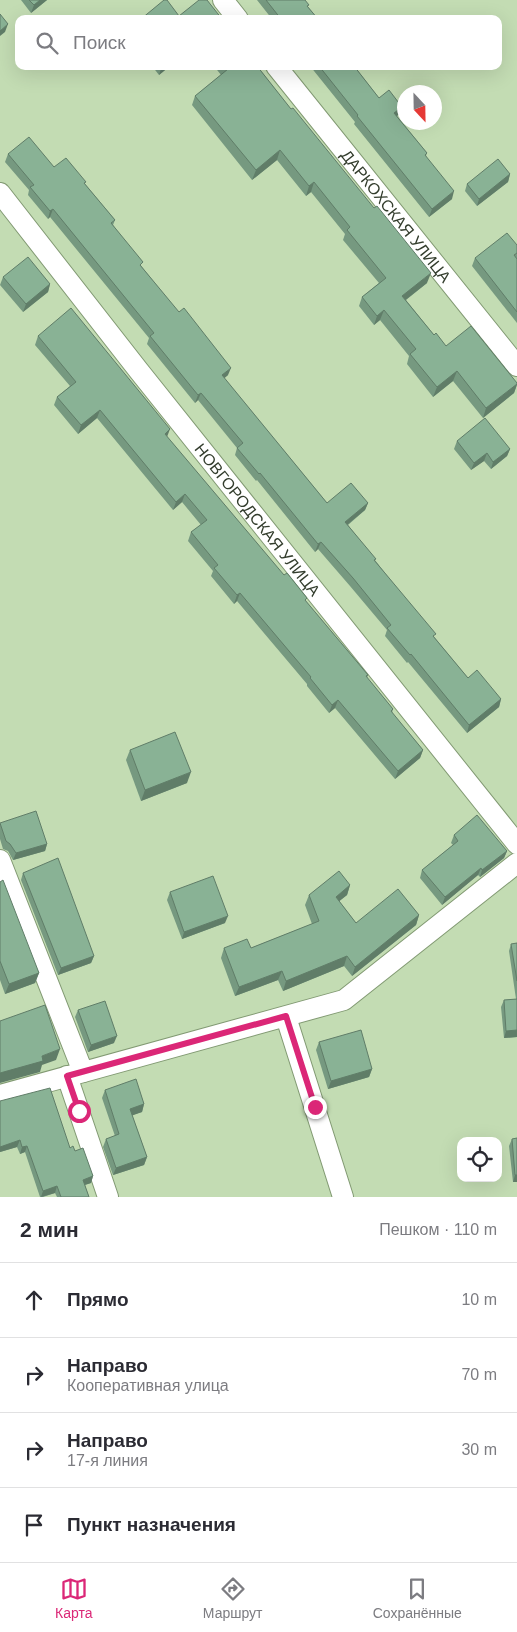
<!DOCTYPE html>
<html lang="ru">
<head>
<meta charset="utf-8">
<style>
	body { margin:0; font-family:Helvetica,sans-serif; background:#f2f2f3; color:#2b2b33 }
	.controls { position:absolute; right:15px; bottom:15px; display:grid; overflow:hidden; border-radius:10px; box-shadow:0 5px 20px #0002 }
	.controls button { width:45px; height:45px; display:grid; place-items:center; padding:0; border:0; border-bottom:1px solid #e1e1e2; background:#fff; color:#2b2b33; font:25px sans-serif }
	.compass { position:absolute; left:397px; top:85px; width:45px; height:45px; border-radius:50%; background:#fff; box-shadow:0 5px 20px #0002; rotate:158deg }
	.stop { position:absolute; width:15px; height:15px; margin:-11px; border:4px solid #db2777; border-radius:50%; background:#fff }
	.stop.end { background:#db2777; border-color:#fff; box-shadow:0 1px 5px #0008 }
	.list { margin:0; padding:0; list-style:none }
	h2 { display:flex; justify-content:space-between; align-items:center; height:65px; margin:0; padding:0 20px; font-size:21px }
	h2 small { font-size:16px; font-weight:400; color:#7c7c81 }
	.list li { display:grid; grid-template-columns:32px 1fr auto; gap:15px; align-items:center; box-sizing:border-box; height:75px; padding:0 20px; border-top:1px solid #e1e1e2 }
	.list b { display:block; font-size:19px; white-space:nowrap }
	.list p { margin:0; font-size:16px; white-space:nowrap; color:#7c7c81 }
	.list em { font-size:16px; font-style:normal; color:#7c7c81 }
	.icon { flex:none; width:28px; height:28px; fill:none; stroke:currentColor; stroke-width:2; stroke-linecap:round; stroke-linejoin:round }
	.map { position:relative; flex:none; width:517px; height:1197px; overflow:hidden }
	.search { position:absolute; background:#fff; box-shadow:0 5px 20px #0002; left:15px; right:15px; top:15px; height:55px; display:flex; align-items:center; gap:12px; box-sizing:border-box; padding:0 18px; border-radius:10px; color:#7c7c81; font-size:19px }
	.sheet { height:365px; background:#fff }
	nav { display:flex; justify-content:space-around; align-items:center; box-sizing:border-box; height:70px; border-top:1px solid #e1e1e2; background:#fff; font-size:14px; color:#7c7c81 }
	nav a { display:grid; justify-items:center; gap:2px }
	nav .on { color:#db2777 }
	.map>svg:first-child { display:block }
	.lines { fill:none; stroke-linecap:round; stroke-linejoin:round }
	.street-casing { stroke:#829a73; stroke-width:22 }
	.street { stroke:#fff; stroke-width:20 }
	.wall { fill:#769980 }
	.shaded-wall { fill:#607d68 }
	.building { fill:#89b295; stroke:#607d68 }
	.route { stroke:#db2777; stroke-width:6 }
	.labels { text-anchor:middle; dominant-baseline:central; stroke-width:4; stroke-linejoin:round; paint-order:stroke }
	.street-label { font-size:16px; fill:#333d2d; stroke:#c3dcb3 }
</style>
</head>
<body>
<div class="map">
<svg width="517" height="1197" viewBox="0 0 517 1197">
	<rect width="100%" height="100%" fill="#c3dcb3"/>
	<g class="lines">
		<g class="street-casing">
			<g id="street">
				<polyline points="223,0 238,19"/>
				<path id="s1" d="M 276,66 L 517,366"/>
				<path id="s2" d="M 0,193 L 139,371 L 517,844"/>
				<polyline points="0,860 83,1072"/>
				<polyline points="286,1017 343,1197"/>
				<polyline points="67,1076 108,1197"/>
				<polyline points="0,1095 344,1000 517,863"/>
			</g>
		</g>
		<use href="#street" class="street"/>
	</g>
	<g class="wall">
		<polygon points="21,0 47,0 31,13"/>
		<polygon points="257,0 305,0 308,7 318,19 272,19"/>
		<polygon points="152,66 170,66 159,75"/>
		<polygon points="214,66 257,66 427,283 406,300 434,335 446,346 517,383 517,385 514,393 483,418 453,381 433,397 407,364 409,356 380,320 374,325 359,306 362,297 379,283 343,240 345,234 311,192 306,196 277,160 252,180 192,105 195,96 221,75"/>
		<polygon points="310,66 354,66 379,98 402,107 399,114 397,116 427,153 426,156 452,199 429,217 354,124 355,122"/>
		<polygon points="8,154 54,167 85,184 115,220 113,225 142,267 228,375 224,378 327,503 368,503 365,510 348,525 435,638 468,678 501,699 499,707 467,733 408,662 407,663 385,636 387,630 350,586 318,549 315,552 257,480 256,481 235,455 237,448 198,400 195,403 147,344 149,338 50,217 48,219 28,195 29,190 5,162"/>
		<polygon points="510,174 508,182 477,206 465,191 467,184"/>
		<polygon points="517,245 517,323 472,266 475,258"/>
		<polygon points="3,277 50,284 48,292 23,312 0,285"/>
		<polygon points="38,336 167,437 368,675 367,678 393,709 392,713 423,750 420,758 395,779 335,708 329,713 307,686 307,684 237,601 234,604 211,576 213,571 188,541 191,532 201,525 182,502 173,510 97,418 78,434 54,405 57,397 70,386 35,345"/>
		<polygon points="457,441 510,449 507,456 491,469 484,461 471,470 454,449"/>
		<polygon points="130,750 187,783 141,801 126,760"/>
		<polygon points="0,823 47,844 45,851 13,860 8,851 3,849 0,839"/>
		<polygon points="454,835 507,851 504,858 480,877 478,875 442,905 420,878 422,870 453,845 451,843"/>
		<polygon points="23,873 94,956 91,963 58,975 21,880"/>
		<polygon points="0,882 39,973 35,983 5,994 0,980"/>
		<polygon points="350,885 347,895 339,901 356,923 419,915 416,925 352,976 344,966 283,991 278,980 235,996 221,958 224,948 251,948 312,924 305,905 309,895"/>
		<polygon points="170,892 225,923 182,939 167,900"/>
		<polygon points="517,943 517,1037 504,1038 501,1007 504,1000 516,999 509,951 511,944"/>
		<polygon points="78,1010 114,1043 88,1052 75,1017"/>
		<polygon points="319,1042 372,1069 369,1077 328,1089 316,1050"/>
		<polygon points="105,1090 144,1104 142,1112 132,1115 147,1157 144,1165 113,1175 103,1147 106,1139 115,1136 102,1098"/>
		<polygon points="0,1101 75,1151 93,1176 91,1183 85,1185 89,1197 57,1197 55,1193 43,1197 40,1197 25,1152 20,1154 17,1147 0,1152"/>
		<polygon points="517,1138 517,1185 517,1182 513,1182 509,1146 512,1139"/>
	</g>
	<g class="shaded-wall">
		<polygon points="40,0 47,0 31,13 34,5"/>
		<polygon points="8,24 5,32 0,36 0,31"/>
		<polygon points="162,66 170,66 159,75"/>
		<polygon points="402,107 399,114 392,121 394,113"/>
		<polygon points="280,150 277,160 252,180 256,170"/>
		<polygon points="510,174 508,182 477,206 479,199"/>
		<polygon points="314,182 311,192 306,196 309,186"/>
		<polygon points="454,191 452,199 429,217 432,209"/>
		<polygon points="53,209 50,217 48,219 50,211"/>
		<polygon points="431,273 427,283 399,305 402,296"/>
		<polygon points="50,284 48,292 23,312 26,304"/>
		<polygon points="384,310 380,320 374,325 377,316"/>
		<polygon points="231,368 228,375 219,383 222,375"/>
		<polygon points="457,371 453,381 433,397 437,387"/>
		<polygon points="517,384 514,393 483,418 486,408"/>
		<polygon points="201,393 198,400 195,403 198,395"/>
		<polygon points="100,410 97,418 78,434 81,425"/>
		<polygon points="170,429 167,437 165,434"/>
		<polygon points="510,449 507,456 491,469 493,462"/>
		<polygon points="487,453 484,461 471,470 474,463"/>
		<polygon points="185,494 182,502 173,510 176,502"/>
		<polygon points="368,503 365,510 342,529 345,522"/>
		<polygon points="321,542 318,549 315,552 318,544"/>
		<polygon points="240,593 237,601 234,604 237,595"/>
		<polygon points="501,699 499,707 467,733 469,725"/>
		<polygon points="338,700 335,708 329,713 332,705"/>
		<polygon points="423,750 420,758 395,779 398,771"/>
		<polygon points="191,772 187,783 141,801 145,790"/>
		<polygon points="47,844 45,851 13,860 16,853"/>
		<polygon points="507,851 504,858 480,877 482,870"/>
		<polygon points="481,868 478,875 442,905 445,897"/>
		<polygon points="350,885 347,895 332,907 336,897"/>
		<polygon points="419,915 416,925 352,976 355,967"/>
		<polygon points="228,916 225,923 182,939 184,932"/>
		<polygon points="94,956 91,963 58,975 61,968"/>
		<polygon points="347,956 344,966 283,991 286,981"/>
		<polygon points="282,971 278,980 235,996 239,987"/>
		<polygon points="39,973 35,983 5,994 9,984"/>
		<polygon points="517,1030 517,1037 504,1038 506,1031"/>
		<polygon points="117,1036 114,1043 88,1052 91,1045"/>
		<polygon points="60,1049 56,1060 42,1065 40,1072 0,1083 0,1073 42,1056"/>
		<polygon points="372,1069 369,1077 328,1089 331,1081"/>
		<polygon points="144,1104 142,1112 128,1117 130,1109"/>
		<polygon points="20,1140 17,1147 0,1152 0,1147"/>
		<polygon points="27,1146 25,1152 20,1154 22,1147"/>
		<polygon points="147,1157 144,1165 113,1175 116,1168"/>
		<polygon points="515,1175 517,1175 517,1182 513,1182"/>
		<polygon points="93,1176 91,1183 81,1186 83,1180"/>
		<polygon points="57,1186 55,1193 41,1197 43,1191"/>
	</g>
	<g class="building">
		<polygon points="29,0 40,0 34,5"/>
		<polygon points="164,0 167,0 179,16 199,0 207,0 222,19 141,19"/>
		<polygon points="266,0 305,0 309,5 307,6 318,19 281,19"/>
		<polygon points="0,14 8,24 0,31"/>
		<polygon points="225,66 257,66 291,109 293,108 374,208 377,206 431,273 402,296 434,335 436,333 446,346 471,326 517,383 517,384 486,408 457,371 437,387 410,354 416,349 384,310 377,316 362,297 386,278 347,230 350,227 314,182 309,186 280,150 256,170 195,96 228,69"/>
		<polygon points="319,66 354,66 379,98 389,90 402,107 394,113 427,153 425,155 454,191 432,209 357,116 358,115"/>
		<polygon points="29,137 54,167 66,158 86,182 84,183 115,220 111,223 143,262 140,265 179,312 184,308 231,368 222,375 327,503 351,483 368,503 345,522 376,559 374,560 436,634 433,636 468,678 477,670 501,699 469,725 411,654 410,655 387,628 391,625 353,578 321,542 318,544 260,473 259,474 237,448 243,443 201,393 198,395 150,336 154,333 53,209 50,211 30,187 34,185 8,154"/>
		<polygon points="498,159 510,174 479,199 467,184"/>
		<polygon points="507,233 517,245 517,253 514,255 517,259 517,312 475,258"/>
		<polygon points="28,257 50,284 26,304 3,277"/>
		<polygon points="71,308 170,429 165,434 284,575 287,573 307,598 305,600 368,675 366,676 393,709 391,711 423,750 398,771 338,700 332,705 310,678 311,677 240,593 237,595 214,568 218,565 191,532 207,520 185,494 176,502 100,410 81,425 57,397 76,382 38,336"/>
		<polygon points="485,418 510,449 493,462 487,453 474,463 457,441"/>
		<polygon points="175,732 191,772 145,790 130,750"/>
		<polygon points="36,811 47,844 16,853 10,844 6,841 0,823"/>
		<polygon points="477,815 507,851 482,870 481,868 445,897 422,870 458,841 454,835"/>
		<polygon points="58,858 94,956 61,968 23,873"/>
		<polygon points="339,871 350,885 336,897 356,923 398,889 419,915 355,967 347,956 286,981 282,971 239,987 224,948 247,939 251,948 319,921 309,895"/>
		<polygon points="213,876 228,916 184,932 170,892"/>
		<polygon points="3,880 39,973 9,984 0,961 0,882"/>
		<polygon points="517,943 517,981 511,944"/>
		<polygon points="517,999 517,1030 506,1031 504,1000"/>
		<polygon points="105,1001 117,1036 91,1045 78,1010"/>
		<polygon points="45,1005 60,1049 42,1056 43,1061 0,1073 0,1021"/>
		<polygon points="361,1030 372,1069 331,1081 319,1042"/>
		<polygon points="136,1079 144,1104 130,1109 147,1157 116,1168 106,1139 119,1134 105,1090"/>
		<polygon points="50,1088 70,1148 73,1146 75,1151 83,1148 93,1176 83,1180 89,1197 61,1197 57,1186 43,1191 27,1146 22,1147 20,1140 0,1147 0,1101"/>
		<polygon points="517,1138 517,1175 515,1175 512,1139"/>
	</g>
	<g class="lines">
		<polyline class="route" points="79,1111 67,1076 286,1016 315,1107"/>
	</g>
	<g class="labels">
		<g class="street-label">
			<text stroke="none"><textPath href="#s1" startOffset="192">ДАРКОХСКАЯ УЛИЦА</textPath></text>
			<text stroke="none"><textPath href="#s2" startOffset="416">НОВГОРОДСКАЯ УЛИЦА</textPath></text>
		</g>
	</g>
</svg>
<div class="controls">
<button><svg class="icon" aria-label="locate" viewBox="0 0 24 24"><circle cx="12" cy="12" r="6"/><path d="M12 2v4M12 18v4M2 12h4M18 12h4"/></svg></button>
</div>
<svg class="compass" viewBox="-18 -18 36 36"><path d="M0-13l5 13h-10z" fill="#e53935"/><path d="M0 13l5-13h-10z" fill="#7c7c81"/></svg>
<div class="stop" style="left:79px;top:1111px"></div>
<div class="stop end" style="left:315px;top:1107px"></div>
<div class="search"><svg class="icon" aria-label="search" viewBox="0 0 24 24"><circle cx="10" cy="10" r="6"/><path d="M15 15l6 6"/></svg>Поиск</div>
</div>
<section class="sheet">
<h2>2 мин<small>Пешком · 110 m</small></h2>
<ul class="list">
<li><svg class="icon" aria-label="ahead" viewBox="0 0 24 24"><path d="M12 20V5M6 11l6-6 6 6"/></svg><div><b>Прямо</b></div><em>10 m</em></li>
<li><svg class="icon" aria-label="right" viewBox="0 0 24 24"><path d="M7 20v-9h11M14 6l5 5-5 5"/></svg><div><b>Направо</b><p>Кооперативная улица</p></div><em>70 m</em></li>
<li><svg class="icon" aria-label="right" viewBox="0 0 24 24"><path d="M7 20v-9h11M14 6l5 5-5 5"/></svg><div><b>Направо</b><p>17-я линия</p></div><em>30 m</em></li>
<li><svg class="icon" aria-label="arrive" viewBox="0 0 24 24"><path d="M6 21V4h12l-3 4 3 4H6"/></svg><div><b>Пункт назначения</b></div></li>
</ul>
</section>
<nav>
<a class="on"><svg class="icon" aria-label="map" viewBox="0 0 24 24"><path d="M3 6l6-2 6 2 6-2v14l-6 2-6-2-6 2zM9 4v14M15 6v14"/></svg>Карта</a>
<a><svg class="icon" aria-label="directions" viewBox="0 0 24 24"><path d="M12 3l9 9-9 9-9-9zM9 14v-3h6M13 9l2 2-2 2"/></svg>Маршрут</a>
<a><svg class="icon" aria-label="saved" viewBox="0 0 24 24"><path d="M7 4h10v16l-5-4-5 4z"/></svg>Сохранённые</a>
</nav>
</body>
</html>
